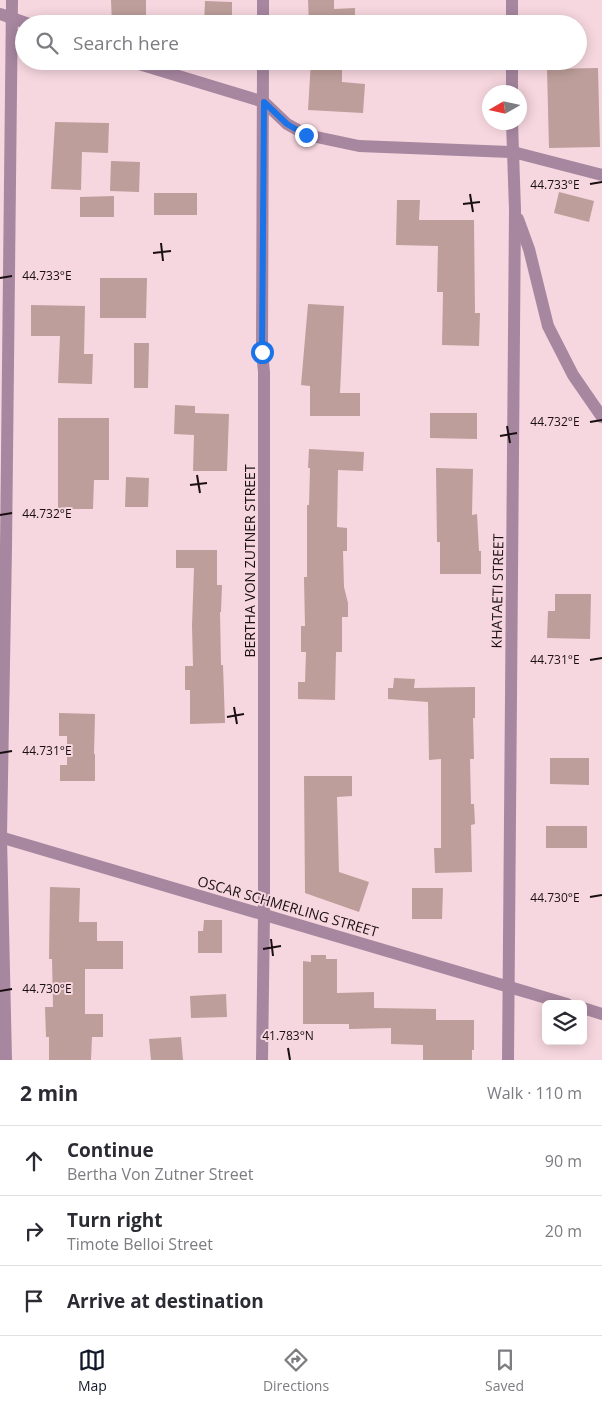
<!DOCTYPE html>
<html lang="en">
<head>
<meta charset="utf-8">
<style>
	body { margin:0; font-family:"Open Sans",sans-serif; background:#f7f7f7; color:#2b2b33 }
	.controls { position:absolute; right:15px; bottom:15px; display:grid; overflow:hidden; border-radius:8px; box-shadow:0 2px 12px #0003 }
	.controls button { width:45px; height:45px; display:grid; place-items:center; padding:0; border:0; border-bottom:1px solid #e1e1e2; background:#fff; color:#2b2b33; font:25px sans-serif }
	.compass { position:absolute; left:482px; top:85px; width:45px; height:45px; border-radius:50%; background:#fff; box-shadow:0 2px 12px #0003; rotate:261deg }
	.stop { position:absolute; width:15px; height:15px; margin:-11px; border:4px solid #1a73e8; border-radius:50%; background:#fff }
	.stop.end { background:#1a73e8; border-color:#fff; box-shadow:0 1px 5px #0008 }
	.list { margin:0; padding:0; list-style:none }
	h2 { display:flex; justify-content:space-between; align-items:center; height:65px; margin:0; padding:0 20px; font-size:21px }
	h2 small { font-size:16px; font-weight:400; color:#7c7c81 }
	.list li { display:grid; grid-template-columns:32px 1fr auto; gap:15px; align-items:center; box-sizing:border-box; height:70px; padding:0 20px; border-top:1px solid #e1e1e2 }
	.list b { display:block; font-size:19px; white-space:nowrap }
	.list p { margin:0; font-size:16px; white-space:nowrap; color:#7c7c81 }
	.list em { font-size:16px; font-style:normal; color:#7c7c81 }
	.icon { flex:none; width:28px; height:28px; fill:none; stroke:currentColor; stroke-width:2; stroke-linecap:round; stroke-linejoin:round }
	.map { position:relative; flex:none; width:602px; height:1060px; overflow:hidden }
	.search { position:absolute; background:#fff; box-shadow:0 2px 12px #0003; left:15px; right:15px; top:15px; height:55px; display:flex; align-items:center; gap:12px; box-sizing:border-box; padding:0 18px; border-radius:28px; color:#7c7c81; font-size:19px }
	.sheet { height:275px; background:#fff }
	nav { display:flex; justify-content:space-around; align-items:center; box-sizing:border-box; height:70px; border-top:1px solid #e1e1e2; background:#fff; font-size:14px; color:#7c7c81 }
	nav a { display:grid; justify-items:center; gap:2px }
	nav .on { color:#111827 }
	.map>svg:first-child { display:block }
	.building { fill:#bd9e9a }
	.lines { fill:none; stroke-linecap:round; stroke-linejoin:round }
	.minor { stroke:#a787a0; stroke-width:12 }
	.route { stroke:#1a73e8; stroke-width:6 }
	.ticks { fill:none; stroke:#190f12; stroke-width:2 }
	.labels { text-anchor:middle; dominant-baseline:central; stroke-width:4; stroke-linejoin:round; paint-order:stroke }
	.street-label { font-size:14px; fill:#190f12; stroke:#f7d7df }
	.ticks-label { font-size:12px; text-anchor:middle; fill:#190f12; stroke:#f7d7df; stroke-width:4; stroke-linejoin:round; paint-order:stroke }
</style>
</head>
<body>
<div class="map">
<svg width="602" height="1060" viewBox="0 0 602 1060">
	<rect width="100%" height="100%" fill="#f7d7df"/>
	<g class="building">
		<polygon points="111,0 146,0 146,24 112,24"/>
		<polygon points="308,0 334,0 334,9 355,8 355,24 309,24"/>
		<polygon points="205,1 232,2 232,24 204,24"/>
		<polygon points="311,61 342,61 342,82 365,84 363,113 308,110"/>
		<polygon points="598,68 600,147 549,148 547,69"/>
		<polygon points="55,122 109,123 108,153 82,152 81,190 51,189"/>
		<polygon points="111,161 140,162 139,192 110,191"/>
		<polygon points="559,192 594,201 589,222 554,213"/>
		<rect x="154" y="193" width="43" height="22"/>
		<polygon points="114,196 114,217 80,217 80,197"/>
		<polygon points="397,200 420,200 419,220 474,220 475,313 480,313 479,346 442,345 443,292 437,292 438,246 396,245"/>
		<polygon points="100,278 147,278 146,318 100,318"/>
		<polygon points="308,304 344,306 340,393 360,393 360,416 310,416 310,386 301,385"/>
		<polygon points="31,305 85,306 84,354 93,354 92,384 58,383 60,336 31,336"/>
		<polygon points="134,343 149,343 148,388 134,388"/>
		<polygon points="175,405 195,406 195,413 229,414 227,471 193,471 194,435 174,434"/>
		<polygon points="430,413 477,413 477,439 430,438"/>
		<polygon points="58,418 109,418 109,480 94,480 93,509 58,509"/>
		<polygon points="309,449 364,452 363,471 338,470 337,527 347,528 347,551 343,551 344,587 348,603 348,617 342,617 342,652 336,652 335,700 298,699 298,682 305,682 306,652 301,652 301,626 305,626 304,577 307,577 307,505 309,505 310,468 308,468"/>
		<polygon points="436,468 473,469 472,515 477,514 479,551 481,551 481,574 440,574 440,542 437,542"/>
		<polygon points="126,477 149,478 148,507 125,507"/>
		<polygon points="176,550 217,550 217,585 222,585 221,612 220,612 221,665 223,665 225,723 190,724 190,690 185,690 185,666 193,666 192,626 194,568 176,568"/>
		<polygon points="555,594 591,594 590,639 547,638 548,611 555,611"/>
		<polygon points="394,678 415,679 414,688 475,687 475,718 473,718 474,759 470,759 471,804 474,804 475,824 471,825 472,872 435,873 434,848 441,848 441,759 429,760 428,702 388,699 388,688 393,688"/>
		<polygon points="59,713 95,714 94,754 95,754 95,781 60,781 60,765 67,765 67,736 59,736"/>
		<polygon points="550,758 589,758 589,785 550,784"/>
		<polygon points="304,776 352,776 352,796 337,797 339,872 369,882 359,912 305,893"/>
		<rect x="546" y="826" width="41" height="22"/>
		<polygon points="50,887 80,888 79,922 97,922 97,941 123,941 123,969 85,969 85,1014 103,1014 103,1037 92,1037 91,1060 49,1060 49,1037 46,1037 45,1007 53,1007 52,959 49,959"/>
		<polygon points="412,888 443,888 442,919 412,919"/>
		<polygon points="204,920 222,920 222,953 198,953 198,931 203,931"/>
		<polygon points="311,955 326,955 326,959 337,959 337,993 374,992 374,1008 436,1009 436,1020 474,1020 474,1050 472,1050 472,1060 423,1060 423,1045 391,1044 391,1028 349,1029 349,1024 303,1024 303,961 311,962"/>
		<polygon points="226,994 227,1017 191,1018 190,996"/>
		<polygon points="181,1037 183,1060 151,1060 149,1039"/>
	</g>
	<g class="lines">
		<g class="minor">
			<polyline points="263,0 263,24"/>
			<polyline points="0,14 29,24"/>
			<polyline points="512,24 512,0"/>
			<polyline points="129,61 264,102 287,124 307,135 359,146 513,152 602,175"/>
			<polyline points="512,92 512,61"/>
			<polyline points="518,219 529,249 548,326 573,375 602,417"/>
			<polyline points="0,837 567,1004"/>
			<polyline points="583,1008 602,1014"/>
			<polyline points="6,1060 1,837 6,548 12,0"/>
			<polyline points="262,1060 264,914 264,372 262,352 263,61"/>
			<polyline points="508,1060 515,210 512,122"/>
		</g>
	</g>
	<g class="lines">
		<polyline class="route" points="262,352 264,102 287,124 306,135"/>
	</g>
	<path class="ticks" d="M 590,184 L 602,182M 470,194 L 473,212M 463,204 L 480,202M 161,243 L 163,261M 153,253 L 171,251M 0,278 L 12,276M 590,422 L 602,420M 507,426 L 510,443M 500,436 L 517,433M 197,475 L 200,493M 190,485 L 207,483M 0,515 L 12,513M 590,660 L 602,658M 234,707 L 237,724M 227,717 L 244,714M 0,753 L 12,751M 590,897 L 602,895M 271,939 L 273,956M 263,949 L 281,946M 0,991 L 12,989M 288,1048 L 290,1060"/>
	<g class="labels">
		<g class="street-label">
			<text transform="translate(249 561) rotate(-90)">BERTHA VON ZUTNER STREET</text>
			<text transform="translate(497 591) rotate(-89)">KHATAETI STREET</text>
			<text transform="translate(288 906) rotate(16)">OSCAR SCHMERLING STREET</text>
		</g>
	</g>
	<g class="ticks-label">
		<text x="555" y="189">44.733°E</text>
		<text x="47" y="280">44.733°E</text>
		<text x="555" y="426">44.732°E</text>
		<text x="47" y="518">44.732°E</text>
		<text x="555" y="664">44.731°E</text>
		<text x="47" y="755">44.731°E</text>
		<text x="555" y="902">44.730°E</text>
		<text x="47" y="993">44.730°E</text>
		<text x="288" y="1040">41.783°N</text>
	</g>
</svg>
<div class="controls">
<button><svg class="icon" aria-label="layers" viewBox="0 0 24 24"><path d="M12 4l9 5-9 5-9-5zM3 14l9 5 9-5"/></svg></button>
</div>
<svg class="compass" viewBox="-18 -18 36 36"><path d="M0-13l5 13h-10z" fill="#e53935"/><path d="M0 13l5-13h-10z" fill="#7c7c81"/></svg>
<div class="stop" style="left:262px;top:352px"></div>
<div class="stop end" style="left:306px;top:135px"></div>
<div class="search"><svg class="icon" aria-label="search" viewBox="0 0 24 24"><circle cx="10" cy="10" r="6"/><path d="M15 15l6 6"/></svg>Search here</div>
</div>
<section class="sheet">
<h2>2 min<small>Walk · 110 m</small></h2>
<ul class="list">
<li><svg class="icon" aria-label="ahead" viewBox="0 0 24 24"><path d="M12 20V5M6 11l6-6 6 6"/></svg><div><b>Continue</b><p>Bertha Von Zutner Street</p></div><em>90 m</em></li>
<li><svg class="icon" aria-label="right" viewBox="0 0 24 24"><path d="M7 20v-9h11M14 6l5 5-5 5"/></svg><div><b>Turn right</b><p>Timote Belloi Street</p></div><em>20 m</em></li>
<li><svg class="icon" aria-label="arrive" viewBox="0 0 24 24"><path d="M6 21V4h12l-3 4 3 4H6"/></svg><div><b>Arrive at destination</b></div></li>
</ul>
</section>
<nav>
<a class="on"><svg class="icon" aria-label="map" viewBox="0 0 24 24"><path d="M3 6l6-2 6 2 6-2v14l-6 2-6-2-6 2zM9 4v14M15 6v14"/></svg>Map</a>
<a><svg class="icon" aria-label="directions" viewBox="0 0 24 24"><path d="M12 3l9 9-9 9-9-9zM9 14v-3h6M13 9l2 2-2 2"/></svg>Directions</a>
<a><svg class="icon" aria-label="saved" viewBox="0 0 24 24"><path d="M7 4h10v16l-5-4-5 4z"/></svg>Saved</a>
</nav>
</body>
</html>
